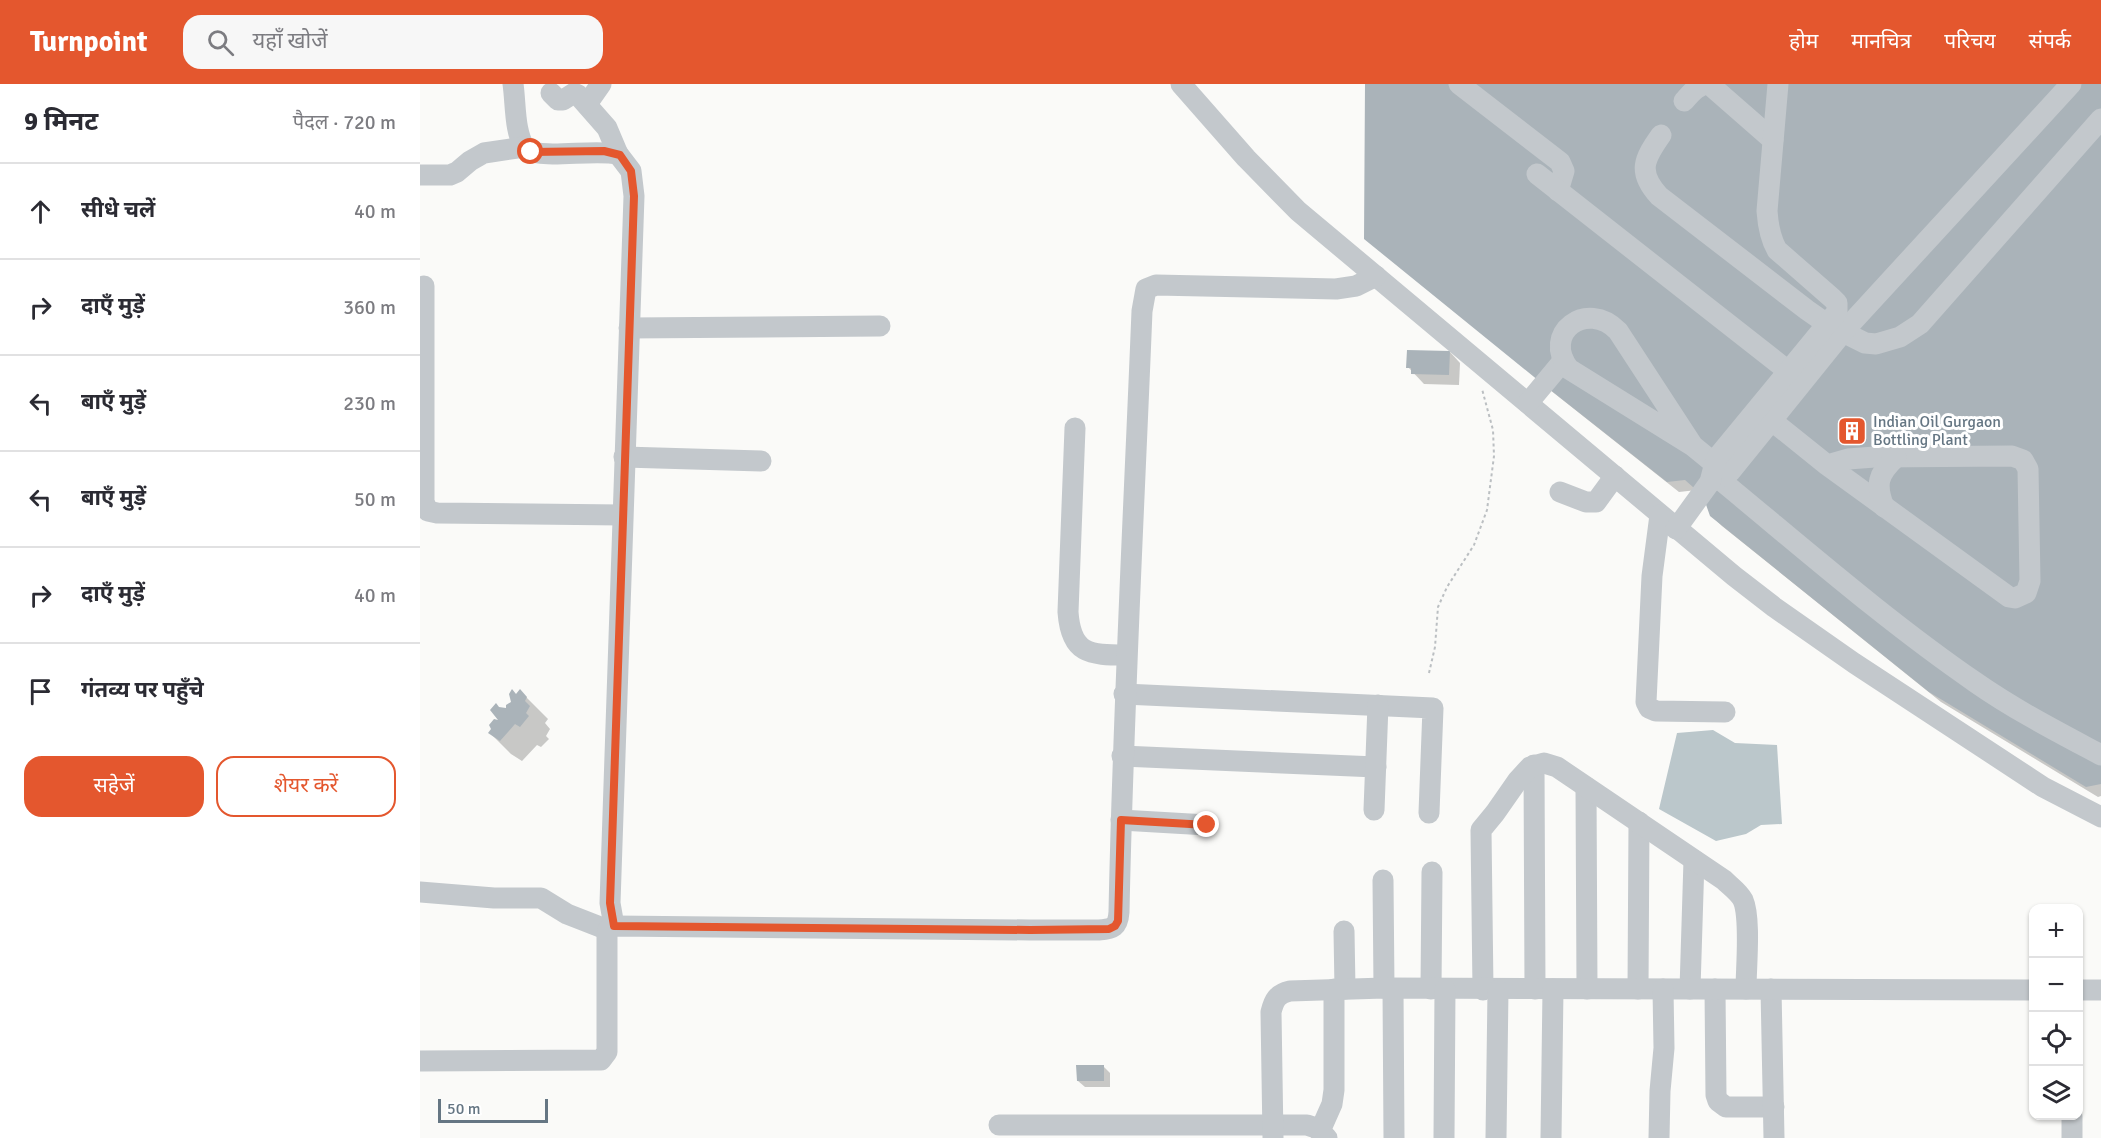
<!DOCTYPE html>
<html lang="hi">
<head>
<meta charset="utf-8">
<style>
	body { margin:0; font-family:Signika,"Noto Sans Devanagari",sans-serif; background:#f7f7f7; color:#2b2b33 }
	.controls { position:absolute; right:18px; bottom:18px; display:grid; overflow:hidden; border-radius:12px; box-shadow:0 2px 4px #0004 }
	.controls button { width:54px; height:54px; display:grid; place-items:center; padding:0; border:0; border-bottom:2px solid #e1e1e2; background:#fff; color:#2b2b33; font:30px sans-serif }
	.scale { position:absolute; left:18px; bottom:15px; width:110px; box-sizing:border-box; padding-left:6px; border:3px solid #657683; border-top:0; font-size:16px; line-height:21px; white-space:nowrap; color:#657683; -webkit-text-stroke:4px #fff; paint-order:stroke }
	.stop { position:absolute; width:18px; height:18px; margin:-14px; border:4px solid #e4572e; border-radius:50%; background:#fff }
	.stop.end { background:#e4572e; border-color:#fff; box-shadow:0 2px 6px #0008 }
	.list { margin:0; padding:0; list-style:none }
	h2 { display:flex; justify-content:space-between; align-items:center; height:78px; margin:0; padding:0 24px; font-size:26px }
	h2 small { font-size:20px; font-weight:400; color:#7c7c81 }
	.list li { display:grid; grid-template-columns:39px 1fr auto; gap:18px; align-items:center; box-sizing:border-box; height:96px; padding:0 24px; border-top:2px solid #e1e1e2 }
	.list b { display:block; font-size:22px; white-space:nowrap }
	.list em { font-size:20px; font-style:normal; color:#7c7c81 }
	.actions { display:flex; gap:12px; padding:18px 24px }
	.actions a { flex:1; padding:14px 0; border:2px solid #e4572e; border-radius:18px; text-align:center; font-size:21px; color:#e4572e }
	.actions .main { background:#e4572e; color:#fff }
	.icon { flex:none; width:33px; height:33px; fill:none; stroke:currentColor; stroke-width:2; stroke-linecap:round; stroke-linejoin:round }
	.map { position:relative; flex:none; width:1681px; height:1054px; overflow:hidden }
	header { display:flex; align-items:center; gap:36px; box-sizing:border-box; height:84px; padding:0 30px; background:#e4572e; color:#fff }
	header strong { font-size:28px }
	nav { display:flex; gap:33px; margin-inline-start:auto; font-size:21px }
	.search { width:420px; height:54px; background:#f7f7f7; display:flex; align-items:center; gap:15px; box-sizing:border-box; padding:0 21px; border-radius:18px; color:#7c7c81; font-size:22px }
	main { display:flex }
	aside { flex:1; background:#fff }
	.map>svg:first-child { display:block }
	.water { fill:#bbc7cb }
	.shadow { fill:#0003 }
	.building { fill:#aab3b9 }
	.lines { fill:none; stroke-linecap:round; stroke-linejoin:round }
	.path { stroke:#bbbfc2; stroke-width:2; stroke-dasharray:3 3; stroke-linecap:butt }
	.minor { stroke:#c3c8cc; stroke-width:21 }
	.route { stroke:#e4572e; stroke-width:8 }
	.labels { text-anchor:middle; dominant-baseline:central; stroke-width:6; stroke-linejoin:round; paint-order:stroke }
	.poi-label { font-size:16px; fill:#657683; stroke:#fff; text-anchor:start }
</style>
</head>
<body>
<header>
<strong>Turnpoint</strong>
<div class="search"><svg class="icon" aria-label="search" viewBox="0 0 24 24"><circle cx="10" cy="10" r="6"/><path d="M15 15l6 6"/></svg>यहाँ खोजें</div>
<nav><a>होम</a><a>मानचित्र</a><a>परिचय</a><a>संपर्क</a></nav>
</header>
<main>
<aside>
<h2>9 मिनट<small>पैदल · 720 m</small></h2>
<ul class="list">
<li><svg class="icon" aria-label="ahead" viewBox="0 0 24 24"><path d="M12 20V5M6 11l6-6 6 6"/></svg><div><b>सीधे चलें</b></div><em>40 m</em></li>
<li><svg class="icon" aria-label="right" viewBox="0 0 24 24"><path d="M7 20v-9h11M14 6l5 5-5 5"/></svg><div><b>दाएँ मुड़ें</b></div><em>360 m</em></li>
<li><svg class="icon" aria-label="left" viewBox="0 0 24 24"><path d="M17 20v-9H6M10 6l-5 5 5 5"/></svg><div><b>बाएँ मुड़ें</b></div><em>230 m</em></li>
<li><svg class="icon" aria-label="left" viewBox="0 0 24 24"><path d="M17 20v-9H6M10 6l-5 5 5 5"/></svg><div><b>बाएँ मुड़ें</b></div><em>50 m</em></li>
<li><svg class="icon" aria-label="right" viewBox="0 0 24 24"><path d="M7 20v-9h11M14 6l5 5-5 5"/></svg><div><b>दाएँ मुड़ें</b></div><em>40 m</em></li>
<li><svg class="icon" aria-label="arrive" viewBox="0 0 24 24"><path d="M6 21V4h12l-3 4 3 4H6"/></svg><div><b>गंतव्य पर पहुँचे</b></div></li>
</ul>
<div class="actions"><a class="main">सहेजें</a><a>शेयर करें</a></div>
</aside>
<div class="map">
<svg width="1681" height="1054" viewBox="0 0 1681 1054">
	<rect width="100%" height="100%" fill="#fafaf8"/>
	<polygon class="water" points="1293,646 1315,659 1357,661 1362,740 1341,741 1326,750 1296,757 1239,725 1257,649"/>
	<g class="shadow">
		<polygon points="946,0 1681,0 1681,712 1678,713 1521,618 1302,442 1291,431 1285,413 1277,406 1259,408 1125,302"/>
		<polygon points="1030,268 1040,279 1039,301 1004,300 988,283"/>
		<polygon points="100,607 128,635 125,639 130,645 126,652 129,655 121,663 117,661 102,677 91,670 70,649 83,640 80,625 88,626"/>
		<polygon points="683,982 690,989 690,1003 665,1003 658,997"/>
	</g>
	<g class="building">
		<polygon points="945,0 1681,0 1681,700 1666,703 1509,608 1290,432 1283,412 1265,396 1247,398 1119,297 944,155"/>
		<polygon points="987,266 1030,267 1029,291 991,290 991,284 986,284"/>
		<polygon points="92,605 96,610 100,605 107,613 105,617 110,622 106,629 109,632 100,643 95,640 80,657 68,649 71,645 69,641 74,635 78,636 70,626 76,619 79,623 86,624 86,621 91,618 89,610"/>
		<polygon points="656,981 684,981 684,997 657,997"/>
	</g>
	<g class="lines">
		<polyline class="path" points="1009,589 1015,563 1018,523 1027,503 1054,461 1067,426 1074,372 1073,346 1062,305"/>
		<g class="minor">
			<path d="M 93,0 C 96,20 94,49 106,66 C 126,75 172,65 198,70 L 211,87 L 214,112 L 190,819 L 194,842"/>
			<polyline points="761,0 826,74 878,127 1314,492 1354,523 1434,579 1623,703 1681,733"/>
			<polyline points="1039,0 1140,78 1144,87 1138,107"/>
			<polyline points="131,9 138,16 143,16 154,9 158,11 187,44 198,70"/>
			<path d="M 1264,17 C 1272,8 1277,1 1289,0 L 1353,56"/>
			<polyline points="167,20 181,0"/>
			<path d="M 1241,51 C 1224,75 1217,88 1239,112 L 1387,226 L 1407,240 L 1445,259 L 1456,260 L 1480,253 L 1500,240 L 1681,35"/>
			<polyline points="1117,90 1368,287"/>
			<polyline points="0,91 30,91 37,88 50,77 64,69 104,63"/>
			<polyline points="4,202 4,418 8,427 17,429 202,431"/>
			<polyline points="209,244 460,242"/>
			<polyline points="1108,319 1143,277"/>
			<polyline points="1351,336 1407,381 1589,513 1595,514 1606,509 1610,497 1608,385 1603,376 1592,372 1455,373 1428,375 1407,381"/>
			<path d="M 655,344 L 648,528 C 651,570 669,571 706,571"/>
			<path d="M 1273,362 L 1149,285 C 1121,249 1167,215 1198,247 L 1273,362 L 1295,380"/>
			<polyline points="204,373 341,377"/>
			<path d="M 1298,394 C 1382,463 1465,536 1555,598 C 1595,626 1638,648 1681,671"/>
			<polyline points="1290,398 1310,388 1423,248 1651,0"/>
			<polyline points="1140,408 1166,418 1176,418 1195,392"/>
			<path d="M 1464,423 C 1455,400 1458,390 1476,373"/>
			<polyline points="1240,431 1232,492 1226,618 1229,624 1236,627 1305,628"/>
			<path d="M 1256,445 L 1290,398 L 1296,375 L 1417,228 L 1417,219 L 1412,214 L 1357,166 C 1350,154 1348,141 1347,127 L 1358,0"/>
			<polyline points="704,610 1013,624 1009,729"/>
			<polyline points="702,672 956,683"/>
			<polyline points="1114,681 1115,905"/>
			<polyline points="1166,703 1167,905"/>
			<polyline points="954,726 958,621"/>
			<polyline points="701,736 787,741"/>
			<polyline points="963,796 964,904"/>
			<polyline points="0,808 74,814 121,814 147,830 188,846"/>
			<polyline points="924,847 925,905"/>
			<polyline points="973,905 974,1054"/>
			<polyline points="1011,905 1012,788"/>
			<polyline points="1218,905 1219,738"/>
			<polyline points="1270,905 1274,776"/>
			<polyline points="1295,905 1296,1011 1298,1017 1306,1023 1354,1023"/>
			<polyline points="1351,905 1354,1054"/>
			<path d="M 1063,906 L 1061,746 L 1075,729 L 1098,696 L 1110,683 L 1124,679 L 1137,683 L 1304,796 C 1310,802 1319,808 1323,816 C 1331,834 1326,884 1326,905"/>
			<polyline points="1658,906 1681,906"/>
			<path d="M 0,977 L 181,976 L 187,968 L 187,852 L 188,846 L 194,842 L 610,846 L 679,846 C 693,845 698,843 699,828 C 703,627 714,427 722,227 L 726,205 L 736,201 L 916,205 L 936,202 L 956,192"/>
			<polyline points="1652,1032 1652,1054"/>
			<polyline points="579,1041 887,1041 896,1044 907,1054"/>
			<polyline points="900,1047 912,1020 914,1006 914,905"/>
			<path d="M 853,1054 L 851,928 C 854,916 857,910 870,907 L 964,904 L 1614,906"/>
			<polyline points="1024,1054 1025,905"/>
			<polyline points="1076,1054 1078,906"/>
			<polyline points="1131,1054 1133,905"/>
			<polyline points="1239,1054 1240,1007 1244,964 1243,905"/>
		</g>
	</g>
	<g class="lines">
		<polyline class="route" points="111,68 184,67 200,71 211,87 214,112 190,819 194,842 610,846 689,845 695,842 698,837 701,736 787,741"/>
	</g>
	<defs>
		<g id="building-square" transform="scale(1.5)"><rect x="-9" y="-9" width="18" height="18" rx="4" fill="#e4572e" stroke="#fff"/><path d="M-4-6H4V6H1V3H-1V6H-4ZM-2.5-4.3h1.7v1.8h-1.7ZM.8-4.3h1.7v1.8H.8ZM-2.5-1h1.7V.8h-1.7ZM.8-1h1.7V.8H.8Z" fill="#fff"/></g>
	</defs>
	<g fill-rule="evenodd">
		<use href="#building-square" x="1432" y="347"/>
	</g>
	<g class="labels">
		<g class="poi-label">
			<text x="1453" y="338">Indian Oil Gurgaon<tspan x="1453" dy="18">Bottling Plant</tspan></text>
		</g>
	</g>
</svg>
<div class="controls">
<button>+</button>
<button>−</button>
<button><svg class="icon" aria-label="locate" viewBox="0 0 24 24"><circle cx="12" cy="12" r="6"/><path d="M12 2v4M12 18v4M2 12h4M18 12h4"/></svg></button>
<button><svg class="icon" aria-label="layers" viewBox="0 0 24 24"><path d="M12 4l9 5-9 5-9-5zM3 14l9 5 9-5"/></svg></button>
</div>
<div class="scale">50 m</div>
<div class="stop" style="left:111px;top:68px"></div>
<div class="stop end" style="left:787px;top:741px"></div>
</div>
</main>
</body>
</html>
